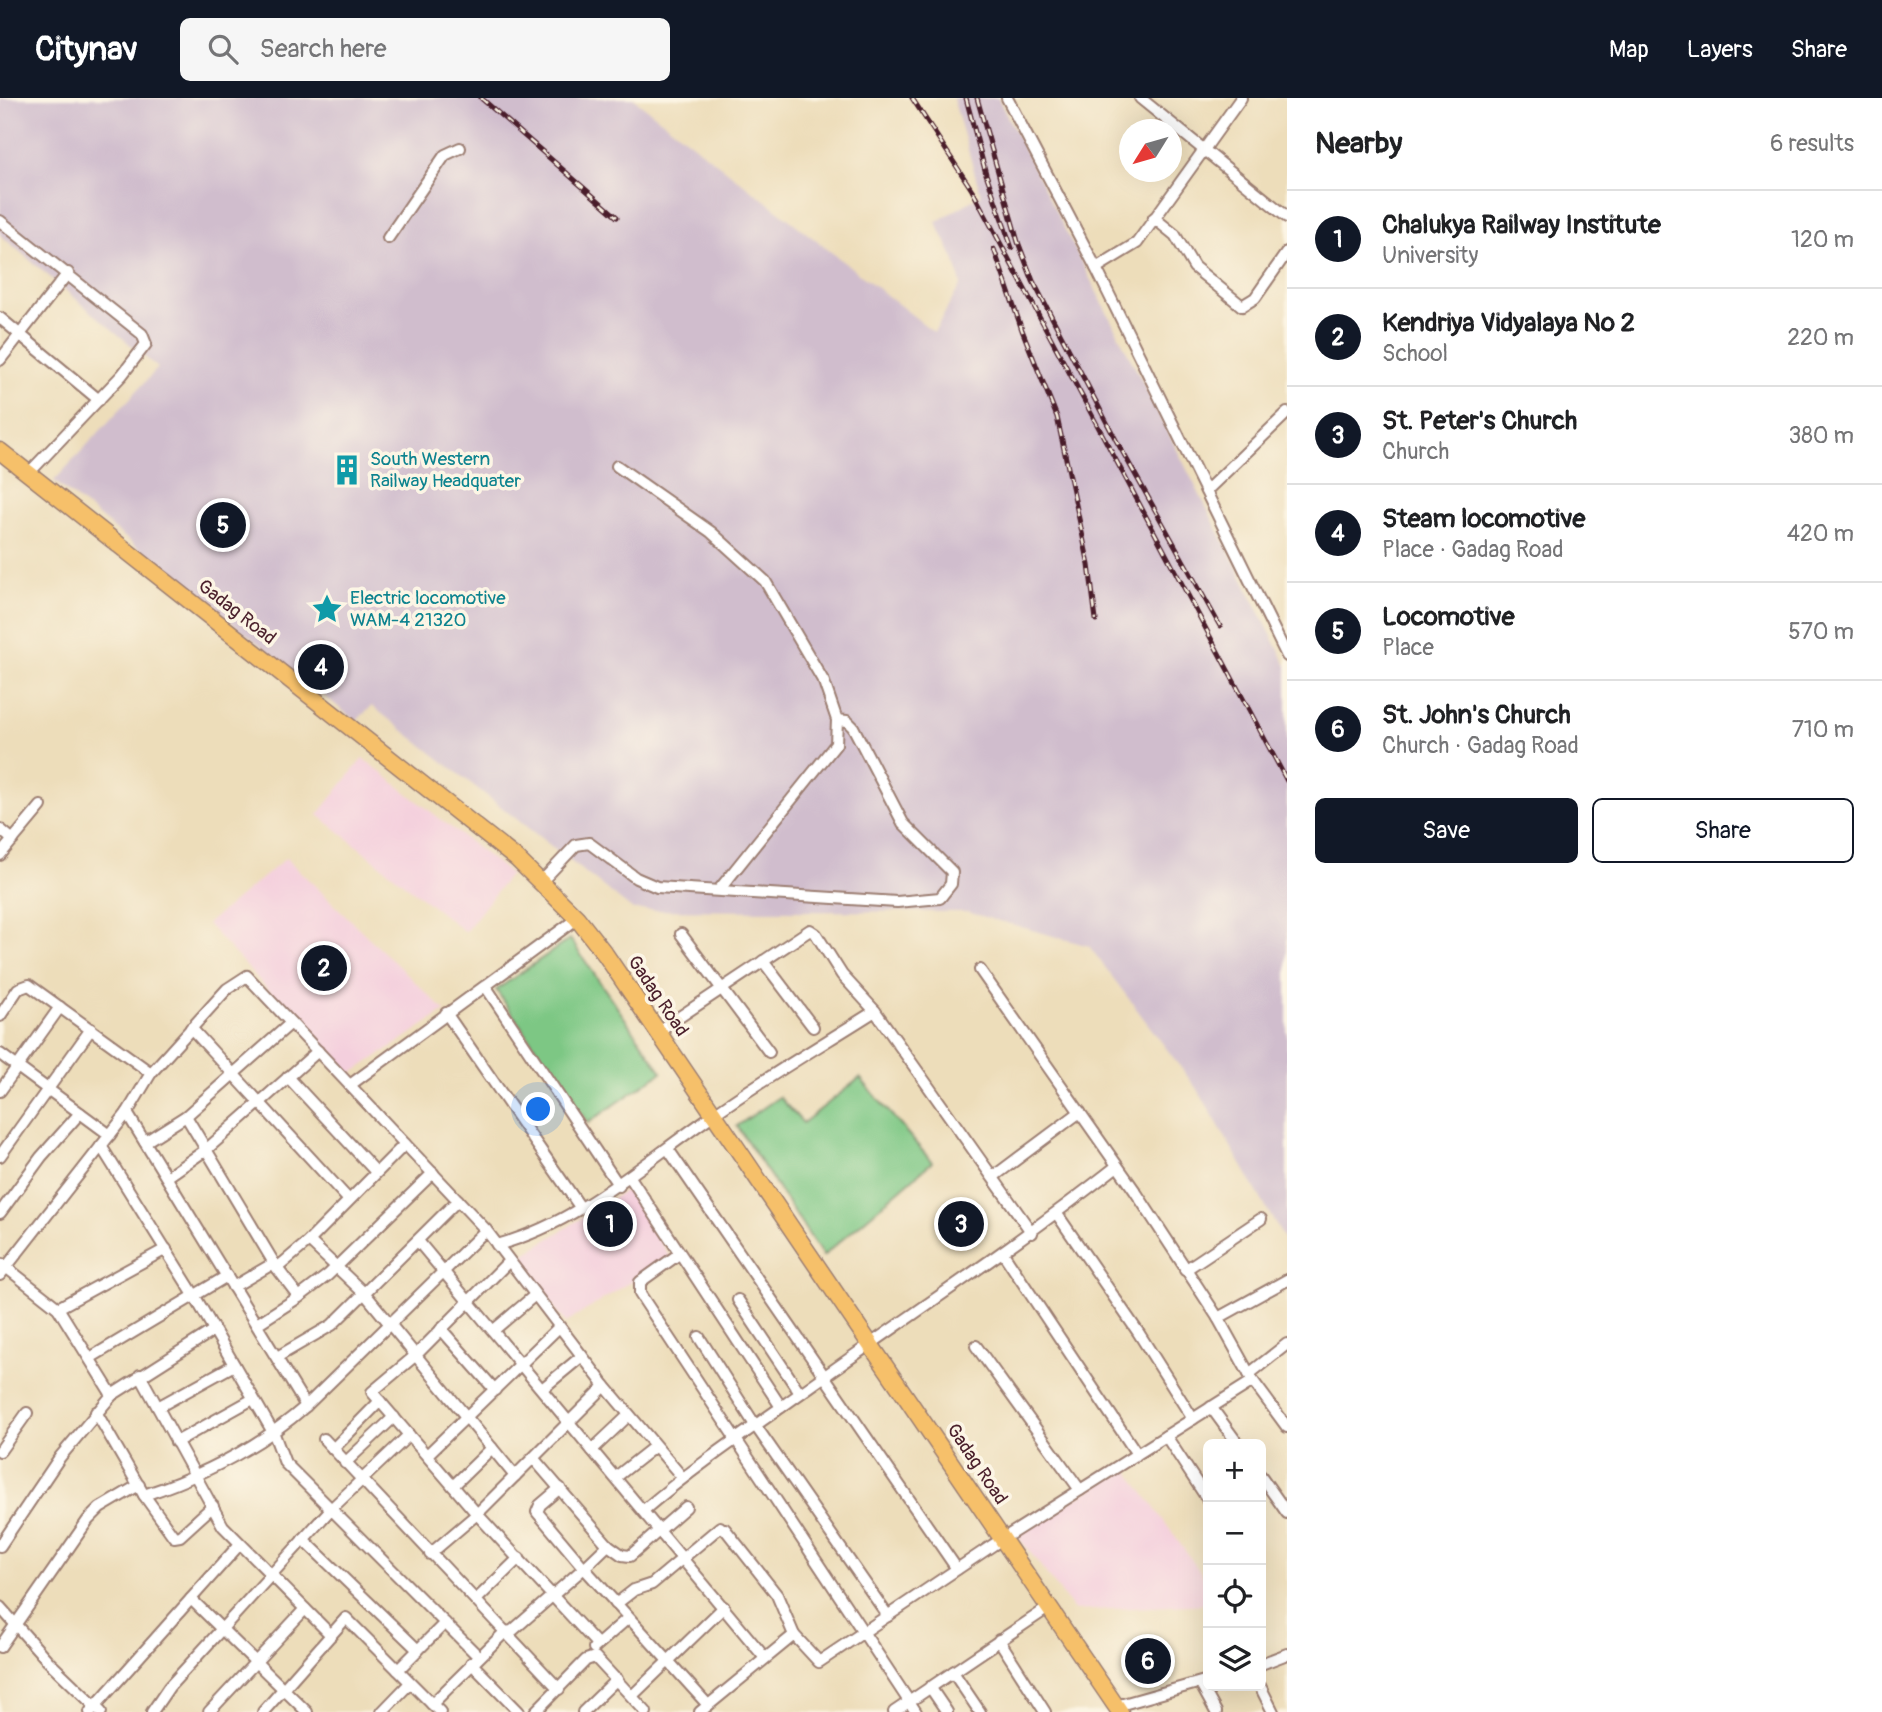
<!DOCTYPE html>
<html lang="en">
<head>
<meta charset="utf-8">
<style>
	body { margin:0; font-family:Pangolin,sans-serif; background:#f6f6f6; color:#202124 }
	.controls { position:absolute; right:21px; bottom:21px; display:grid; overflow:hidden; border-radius:10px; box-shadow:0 7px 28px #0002 }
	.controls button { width:63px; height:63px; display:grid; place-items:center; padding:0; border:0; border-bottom:2px solid #e0e0e0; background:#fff; color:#202124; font:35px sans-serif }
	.compass { position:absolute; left:1119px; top:21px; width:63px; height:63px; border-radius:50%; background:#fff; box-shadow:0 7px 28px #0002; rotate:233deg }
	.you { position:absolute; left:539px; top:1012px; width:24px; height:24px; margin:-18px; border:5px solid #fff; border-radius:50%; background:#1a73e8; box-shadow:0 0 0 10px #1a73e833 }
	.badge { display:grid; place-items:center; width:46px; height:46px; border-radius:50%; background:#111827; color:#fff; font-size:23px; font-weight:700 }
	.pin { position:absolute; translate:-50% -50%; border:4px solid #fff; box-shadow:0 2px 7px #0006 }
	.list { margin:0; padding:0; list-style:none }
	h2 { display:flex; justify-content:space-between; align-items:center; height:91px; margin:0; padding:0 28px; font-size:30px }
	h2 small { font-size:23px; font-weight:400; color:#757577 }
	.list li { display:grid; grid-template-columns:46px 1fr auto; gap:21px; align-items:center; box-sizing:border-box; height:98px; padding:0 28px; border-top:2px solid #e0e0e0 }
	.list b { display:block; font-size:26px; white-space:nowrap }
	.list p { margin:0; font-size:23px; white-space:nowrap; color:#757577 }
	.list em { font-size:23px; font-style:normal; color:#757577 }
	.actions { display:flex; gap:14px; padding:21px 28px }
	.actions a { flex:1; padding:16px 0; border:2px solid #111827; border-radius:10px; text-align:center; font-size:24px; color:#111827 }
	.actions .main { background:#111827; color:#fff }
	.icon { flex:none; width:38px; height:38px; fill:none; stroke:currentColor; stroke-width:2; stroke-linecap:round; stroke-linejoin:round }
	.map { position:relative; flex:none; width:1287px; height:1614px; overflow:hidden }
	header { display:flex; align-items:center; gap:42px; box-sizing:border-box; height:98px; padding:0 35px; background:#111827; color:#fff }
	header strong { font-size:33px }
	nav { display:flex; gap:38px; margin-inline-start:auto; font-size:24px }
	.search { width:490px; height:63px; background:#f6f6f6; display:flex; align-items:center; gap:18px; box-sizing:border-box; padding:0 24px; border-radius:10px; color:#757577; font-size:26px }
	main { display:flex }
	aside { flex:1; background:#fff }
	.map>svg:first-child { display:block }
	.built { fill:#f4cfdd }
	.industrial { fill:#d0bdcd }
	.green { fill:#7dc784; stroke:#647358; stroke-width:2 }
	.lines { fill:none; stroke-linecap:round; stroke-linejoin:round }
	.minor-casing { stroke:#9c7e72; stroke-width:14 }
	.highway-casing { stroke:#9c7e72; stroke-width:19 }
	.minor { stroke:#fff; stroke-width:10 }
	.highway { stroke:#f6c06b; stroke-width:16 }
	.rail-casing { stroke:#4a1f2b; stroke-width:5 }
	.rail { stroke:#fcf5e5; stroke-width:2.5; stroke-dasharray:8; stroke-linecap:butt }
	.labels { text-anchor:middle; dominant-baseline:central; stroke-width:7; stroke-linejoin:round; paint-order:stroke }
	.culture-label { font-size:19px; fill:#0d838f; stroke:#fcf5e5; text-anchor:start }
	.street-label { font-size:19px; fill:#4a1f2b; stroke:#fcf5e5 }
</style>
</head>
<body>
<header>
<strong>Citynav</strong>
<div class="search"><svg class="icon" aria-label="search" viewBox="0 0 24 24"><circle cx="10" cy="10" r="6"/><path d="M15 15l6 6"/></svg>Search here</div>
<nav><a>Map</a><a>Layers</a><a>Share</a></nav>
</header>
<main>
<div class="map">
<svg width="1287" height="1614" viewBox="0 0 1287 1614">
	<rect width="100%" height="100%" fill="#fcf5e5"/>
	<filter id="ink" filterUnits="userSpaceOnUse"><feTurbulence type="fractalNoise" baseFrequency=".0143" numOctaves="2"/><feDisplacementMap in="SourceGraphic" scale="14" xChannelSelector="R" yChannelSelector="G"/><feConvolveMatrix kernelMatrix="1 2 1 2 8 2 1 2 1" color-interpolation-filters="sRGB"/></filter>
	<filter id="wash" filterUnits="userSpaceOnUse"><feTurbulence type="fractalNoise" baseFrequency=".00686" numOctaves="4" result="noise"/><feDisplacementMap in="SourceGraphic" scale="28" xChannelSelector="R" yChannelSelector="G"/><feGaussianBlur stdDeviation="1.57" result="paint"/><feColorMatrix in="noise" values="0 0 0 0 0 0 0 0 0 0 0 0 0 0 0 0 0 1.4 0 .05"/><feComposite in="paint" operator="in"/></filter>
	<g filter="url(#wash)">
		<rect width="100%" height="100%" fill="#edddba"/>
		<g class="built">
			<polygon points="363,660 510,776 465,834 318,717"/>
			<polygon points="286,760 445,913 348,978 207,826"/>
			<polygon points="626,1092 670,1159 566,1225 517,1161"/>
			<polygon points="1126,1370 1208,1485 1208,1506 1075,1513 1017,1437"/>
		</g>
		<polygon class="industrial" points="0,0 633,0 934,234 961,186 955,163 936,124 981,97 953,0 998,0 1287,568 1287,1146 1200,995 1089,848 967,814 633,812 372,608 356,623 54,383 158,270 0,137"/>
		<g class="green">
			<polygon points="570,841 662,974 588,1025 496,892"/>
			<polygon points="860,980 932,1064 823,1158 737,1028 779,999 803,1025"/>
		</g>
	</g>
	<g filter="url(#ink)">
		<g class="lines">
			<g class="minor-casing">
				<g id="minor">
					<polyline points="1007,0 1096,170 1287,558"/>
					<polyline points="1140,0 1287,119"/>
					<polyline points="1154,120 1175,137 1194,169 1242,208 1255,200 1287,154"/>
					<polyline points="0,123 142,236 146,246 122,277 28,376"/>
					<polyline points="388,140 445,57 460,50"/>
					<polyline points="1096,170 1137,145 1241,0"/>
					<polyline points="0,220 99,302"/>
					<polyline points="0,262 68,175"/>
					<polyline points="617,368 711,434 765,483 824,584 837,622 836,646 719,792"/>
					<polyline points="1206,393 1287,315"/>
					<polyline points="0,731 13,742"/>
					<polyline points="0,757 41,708"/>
					<polyline points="542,783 576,747 589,745 636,780 657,789 897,804 940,800 951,786 952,774 903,725 853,629 847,623 837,622"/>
					<polyline points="681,836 769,954"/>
					<polyline points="763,863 813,929"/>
					<polyline points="980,872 1135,1093 1218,1220 1253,1283 1287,1329"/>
					<polyline points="486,889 619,1088"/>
					<polyline points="446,915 580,1109"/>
					<polyline points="0,918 18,891 29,887 151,975"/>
					<polyline points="191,930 348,1101"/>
					<polyline points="657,934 810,832 816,836 842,877 875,913"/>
					<polyline points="0,956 110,1037"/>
					<polyline points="288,979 376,1074"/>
					<polyline points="350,987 571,825"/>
					<polyline points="0,993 60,909"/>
					<polyline points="127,1015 306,1308 486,1132"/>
					<polyline points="186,1018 277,1170 299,1199 257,1226"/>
					<polyline points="145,1044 186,1018 291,925"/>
					<polyline points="101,1048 194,1197 274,1336 285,1365 478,1558"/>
					<polyline points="668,1051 957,1471"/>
					<polyline points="0,1058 91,931"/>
					<polyline points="167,1079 207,1051 318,953"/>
					<polyline points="630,1079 781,1309"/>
					<polyline points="993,1079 1080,1014"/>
					<polyline points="0,1115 41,1059 80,1015"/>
					<polyline points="1057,1116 1138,1234 1193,1321"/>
					<polyline points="309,1143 366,1197 515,1378"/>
					<polyline points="418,1143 765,1560"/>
					<path d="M 497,1147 C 579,1125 642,1066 710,1019 C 763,981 820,948 875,913 L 1032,1135"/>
					<polyline points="1003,1155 1137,1356"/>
					<polyline points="679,1156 640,1184 640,1196 916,1614"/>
					<polyline points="509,1163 416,1257 372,1294 477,1416 597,1546"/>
					<polyline points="2,1166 58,1210 112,1297"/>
					<polyline points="277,1170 309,1143 405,1046"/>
					<polyline points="1185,1172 1261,1121"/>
					<polyline points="0,1177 127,1015 151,975 227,891 247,878 486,1132 605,1288 682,1379"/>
					<polyline points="233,1189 274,1165"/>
					<polyline points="299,1199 328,1177 433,1075"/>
					<polyline points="738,1202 800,1295"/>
					<polyline points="58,1210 166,1151"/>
					<polyline points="1218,1220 1287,1182"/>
					<polyline points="441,1231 495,1292"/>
					<polyline points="494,1232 535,1197"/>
					<polyline points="699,1239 755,1327 888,1518"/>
					<polyline points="976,1248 1080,1392"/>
					<polyline points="277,1259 332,1227 458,1102"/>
					<polyline points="90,1260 227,1178"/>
					<polyline points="1249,1276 1287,1246"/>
					<polyline points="140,1277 223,1428 331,1537"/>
					<polyline points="542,1291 582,1258"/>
					<polyline points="158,1309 234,1267"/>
					<polyline points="1211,1309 1238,1346"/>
					<polyline points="96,1314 144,1397 174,1439 180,1438 213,1408"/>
					<polyline points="1166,1338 1208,1402"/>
					<polyline points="324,1341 559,1591"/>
					<polyline points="176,1344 253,1301"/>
					<polyline points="333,1351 380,1303"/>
					<polyline points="592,1352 629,1317"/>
					<polyline points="0,1353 27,1315"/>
					<polyline points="427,1357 559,1229"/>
					<polyline points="534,1361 608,1447 584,1470 708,1607"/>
					<polyline points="345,1365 394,1319"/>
					<polyline points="1261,1378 1287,1415"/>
					<polyline points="616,1379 654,1349"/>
					<polyline points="453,1388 492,1350"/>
					<path d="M 144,1397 C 204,1377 258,1350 306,1308"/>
					<path d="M 644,1412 C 687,1375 733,1343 780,1310 C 892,1229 1008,1154 1117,1068"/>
					<polyline points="725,1431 777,1497 794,1537"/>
					<polyline points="303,1441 418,1552"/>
					<polyline points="608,1447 622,1457 630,1458 686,1409"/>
					<polyline points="0,1448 60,1359 112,1297 214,1232"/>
					<polyline points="430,1456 477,1416 605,1288"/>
					<polyline points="191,1501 307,1614"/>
					<polyline points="476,1502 519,1460"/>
					<polyline points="616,1506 634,1492 652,1486 720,1429"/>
					<polyline points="0,1509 48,1563 101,1614"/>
					<polyline points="999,1542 1045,1614"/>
					<polyline points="0,1549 88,1422 100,1410 139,1387"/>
					<polyline points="594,1550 628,1520"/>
					<polyline points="471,1565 519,1614"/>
					<polyline points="1261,1566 1287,1556"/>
					<polyline points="398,1572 445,1525"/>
					<polyline points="953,1574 980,1614"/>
					<polyline points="1200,1585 1216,1614"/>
					<polyline points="1260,1588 1273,1614"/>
					<polyline points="930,1589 947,1614"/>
					<polyline points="632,1598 724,1509"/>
					<polyline points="432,1606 505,1534 512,1533 584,1470 537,1414 540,1407 560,1390"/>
					<polyline points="1116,1608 1208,1582"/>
					<polyline points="90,1614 239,1447"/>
					<polyline points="152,1614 169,1589 331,1411 409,1337"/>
					<polyline points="209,1614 305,1511"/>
					<polyline points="263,1614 346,1520 440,1614"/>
					<polyline points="382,1614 410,1585"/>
					<polyline points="535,1614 586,1562 595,1559 646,1614"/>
					<polyline points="583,1614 617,1581"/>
					<polyline points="700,1614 794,1537 819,1564 993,1447 1253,1283"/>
					<polyline points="894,1614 1042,1514"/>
				</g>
			</g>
			<g class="highway-casing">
				<polyline id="highway" points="0,353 517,761 577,820 605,856 1120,1614"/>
			</g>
			<use href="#minor" class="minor"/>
			<use href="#highway" class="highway"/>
			<g class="rail-casing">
				<g id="rail">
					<polyline points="481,0 617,119"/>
					<polyline points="912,0 972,92 1287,683"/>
					<polyline points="966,0 986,76 1012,150"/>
					<polyline points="977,0 1018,144 1033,183 1116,342 1220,528"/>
					<polyline points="994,151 1022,232 1057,319 1089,467 1096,522"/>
				</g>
			</g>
			<use href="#rail" class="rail"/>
		</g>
	</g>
	<defs>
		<g id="building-bare" transform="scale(2.415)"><path d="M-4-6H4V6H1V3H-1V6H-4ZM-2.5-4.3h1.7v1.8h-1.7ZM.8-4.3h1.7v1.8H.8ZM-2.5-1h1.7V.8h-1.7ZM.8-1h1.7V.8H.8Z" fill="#0f9aa8" stroke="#fcf5e5" stroke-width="2.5" paint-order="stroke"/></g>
		<g id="sight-bare" transform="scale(2.415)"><path d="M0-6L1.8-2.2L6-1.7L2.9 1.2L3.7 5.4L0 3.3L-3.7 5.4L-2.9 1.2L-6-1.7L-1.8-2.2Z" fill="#0f9aa8" stroke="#fcf5e5" stroke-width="2.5" paint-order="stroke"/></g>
	</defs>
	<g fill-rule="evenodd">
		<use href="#building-bare" x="347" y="372"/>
		<use href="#sight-bare" x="327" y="511"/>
	</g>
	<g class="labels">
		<g class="culture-label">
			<text x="370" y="361">South Western<tspan x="370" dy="22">Railway Headquater</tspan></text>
			<text x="350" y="500">Electric locomotive<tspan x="350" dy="22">WAM-4 21320</tspan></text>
		</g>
		<g class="street-label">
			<text transform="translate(237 514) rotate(38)">Gadag Road</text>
			<text transform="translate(658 898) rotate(56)">Gadag Road</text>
			<text transform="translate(977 1366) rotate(56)">Gadag Road</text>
		</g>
	</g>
</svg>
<div class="controls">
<button>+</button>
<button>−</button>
<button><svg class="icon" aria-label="locate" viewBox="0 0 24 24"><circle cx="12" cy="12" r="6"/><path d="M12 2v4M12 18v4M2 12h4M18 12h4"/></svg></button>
<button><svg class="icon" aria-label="layers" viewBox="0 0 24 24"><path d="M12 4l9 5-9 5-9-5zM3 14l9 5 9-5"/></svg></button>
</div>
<svg class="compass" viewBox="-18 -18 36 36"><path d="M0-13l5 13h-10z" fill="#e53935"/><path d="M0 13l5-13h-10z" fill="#757577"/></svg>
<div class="you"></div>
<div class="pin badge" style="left:610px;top:1126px">1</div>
<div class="pin badge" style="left:324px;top:870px">2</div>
<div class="pin badge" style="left:961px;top:1126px">3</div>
<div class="pin badge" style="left:321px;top:569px">4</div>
<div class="pin badge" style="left:223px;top:427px">5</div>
<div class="pin badge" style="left:1148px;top:1563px">6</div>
</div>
<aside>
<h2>Nearby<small>6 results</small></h2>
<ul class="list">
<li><span class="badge">1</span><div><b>Chalukya Railway Institute</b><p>University</p></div><em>120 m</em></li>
<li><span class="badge">2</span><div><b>Kendriya Vidyalaya No 2</b><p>School</p></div><em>220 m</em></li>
<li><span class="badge">3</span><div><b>St. Peter's Church</b><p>Church</p></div><em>380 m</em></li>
<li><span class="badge">4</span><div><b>Steam locomotive</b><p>Place · Gadag Road</p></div><em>420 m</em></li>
<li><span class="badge">5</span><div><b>Locomotive</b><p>Place</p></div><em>570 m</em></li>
<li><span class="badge">6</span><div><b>St. John's Church</b><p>Church · Gadag Road</p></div><em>710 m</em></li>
</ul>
<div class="actions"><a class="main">Save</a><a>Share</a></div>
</aside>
</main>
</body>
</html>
